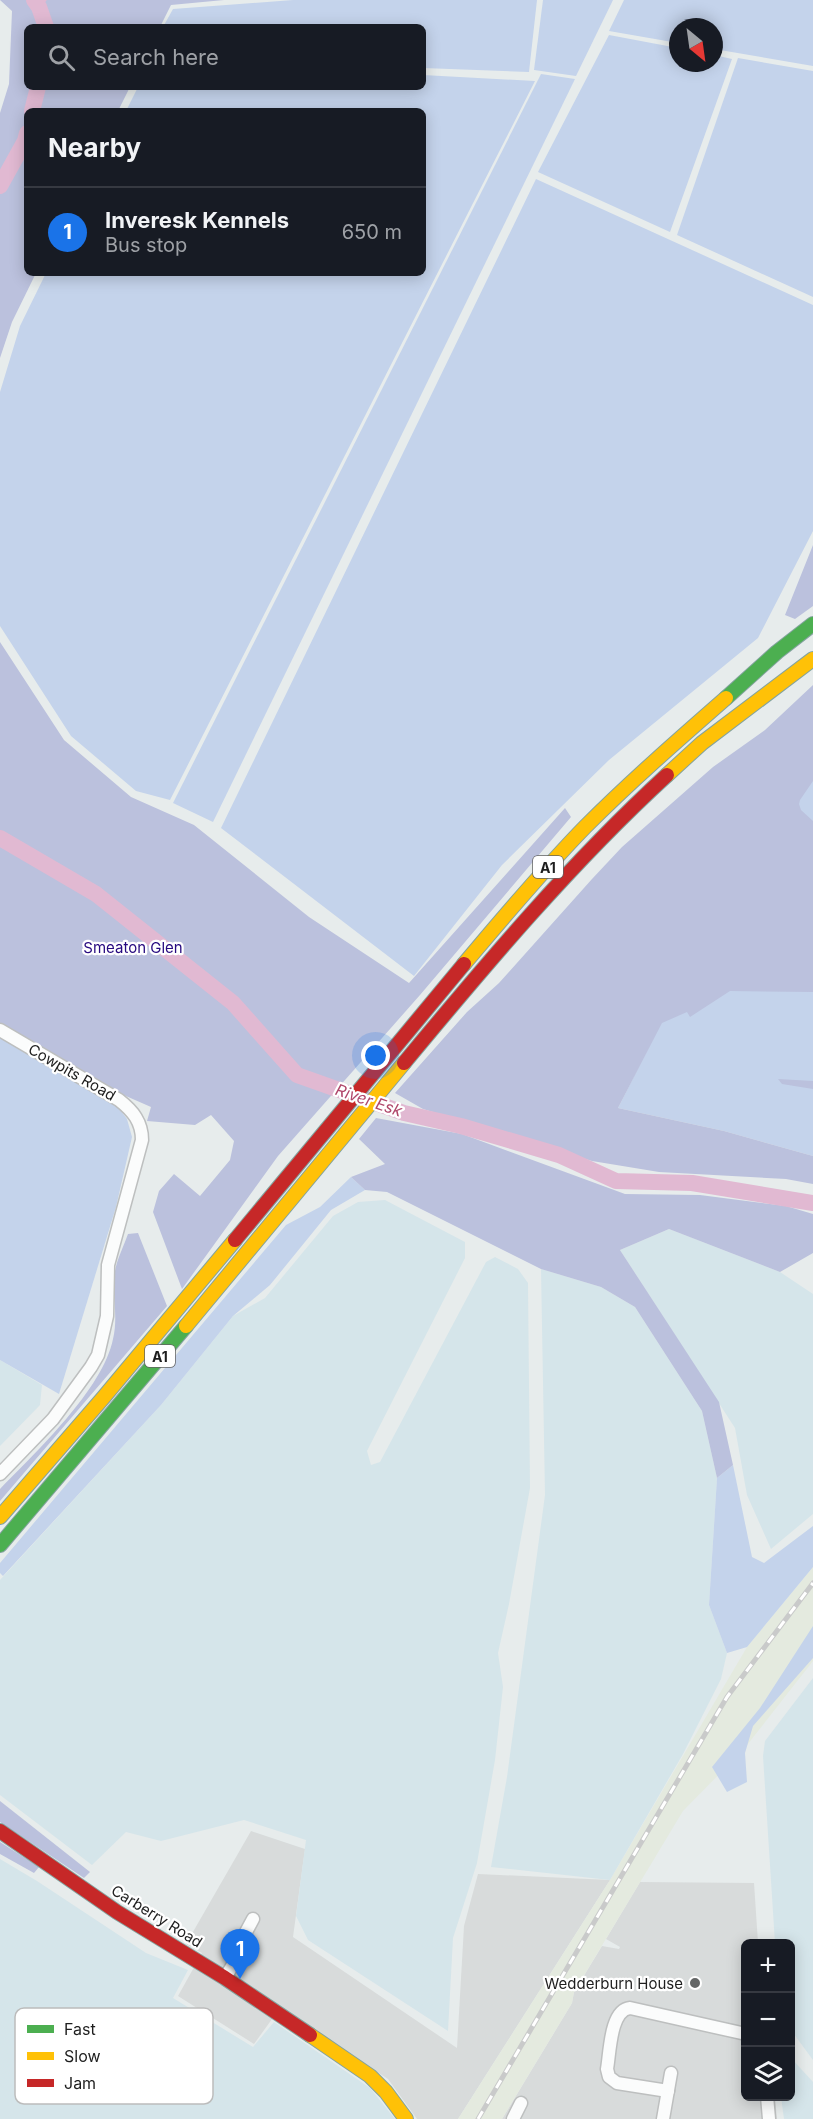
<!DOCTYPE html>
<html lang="en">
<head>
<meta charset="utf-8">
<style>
	body { margin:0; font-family:Inter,sans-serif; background:#242831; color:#f1f3f6 }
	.controls { position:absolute; right:18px; bottom:18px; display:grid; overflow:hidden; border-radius:9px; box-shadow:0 3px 15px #0003 }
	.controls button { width:54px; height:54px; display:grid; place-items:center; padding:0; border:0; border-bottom:2px solid #363941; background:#171b24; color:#f1f3f6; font:30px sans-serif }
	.compass { position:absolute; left:669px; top:18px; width:54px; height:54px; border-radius:50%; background:#171b24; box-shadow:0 3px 15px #0003; rotate:151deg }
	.you { position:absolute; left:376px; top:1056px; width:21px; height:21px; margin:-15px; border:4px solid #fff; border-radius:50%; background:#1a73e8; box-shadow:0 0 0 9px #1a73e833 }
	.badge { display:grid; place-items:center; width:39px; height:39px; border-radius:50%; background:#1a73e8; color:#fff; font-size:20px; font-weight:700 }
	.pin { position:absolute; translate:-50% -50px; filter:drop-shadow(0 2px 3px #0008) }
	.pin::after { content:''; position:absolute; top:32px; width:21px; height:18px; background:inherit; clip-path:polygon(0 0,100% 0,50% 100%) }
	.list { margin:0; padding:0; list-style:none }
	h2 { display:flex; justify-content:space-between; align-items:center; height:78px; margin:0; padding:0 24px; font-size:26px }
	h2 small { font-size:20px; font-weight:400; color:#9ea1a6 }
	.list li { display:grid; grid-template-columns:39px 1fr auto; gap:18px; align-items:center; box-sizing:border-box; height:90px; padding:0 24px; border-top:2px solid #363941 }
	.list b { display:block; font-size:22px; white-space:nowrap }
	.list p { margin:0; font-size:20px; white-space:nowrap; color:#9ea1a6 }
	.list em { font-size:20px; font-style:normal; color:#9ea1a6 }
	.icon { flex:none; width:33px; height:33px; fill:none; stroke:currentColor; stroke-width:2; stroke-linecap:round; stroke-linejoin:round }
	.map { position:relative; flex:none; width:813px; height:2119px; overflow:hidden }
	.search { position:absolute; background:#171b24; box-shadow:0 3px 15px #0003; left:24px; top:24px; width:402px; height:66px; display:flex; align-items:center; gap:15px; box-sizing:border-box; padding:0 21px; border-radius:9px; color:#9ea1a6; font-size:22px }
	.panel { position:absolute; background:#171b24; box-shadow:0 3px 15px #0003; left:24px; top:108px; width:402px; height:168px; border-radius:9px }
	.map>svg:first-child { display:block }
	.residential { fill:#d8dbdb }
	.industrial { fill:#e4eadf }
	.farmland { fill:#d5e5ea }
	.grass { fill:#c4d3eb }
	.forest { fill:#bbc1dd }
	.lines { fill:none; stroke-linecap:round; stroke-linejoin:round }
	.stream { stroke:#e1b9d2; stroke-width:3 }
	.river { stroke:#e1b9d2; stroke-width:16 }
	.street-casing { stroke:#bdbfbf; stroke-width:15 }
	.fast-casing { stroke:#83a39e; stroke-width:16 }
	.slow-casing { stroke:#83a39e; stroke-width:16 }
	.jam-casing { stroke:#83a39e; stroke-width:16 }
	.street { stroke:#fbfcfc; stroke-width:12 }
	.fast { stroke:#4caf50; stroke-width:14 }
	.slow { stroke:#ffc107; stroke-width:14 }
	.jam { stroke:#c62828; stroke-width:14 }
	.rail-casing { stroke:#c9caca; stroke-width:5 }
	.rail { stroke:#fff; stroke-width:3; stroke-dasharray:9; stroke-linecap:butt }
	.poi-dot { fill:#646666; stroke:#fff; stroke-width:2 }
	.labels { text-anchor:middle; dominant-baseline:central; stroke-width:4.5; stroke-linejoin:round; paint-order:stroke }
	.shield { fill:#fff; stroke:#626262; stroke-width:1.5 }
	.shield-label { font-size:14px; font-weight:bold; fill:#1e1e1e }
	.park-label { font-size:15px; fill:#26097f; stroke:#fff }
	.street-label { font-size:15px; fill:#1e1e1e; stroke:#fff }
	.poi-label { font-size:15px; fill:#1e1e1e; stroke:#fff; text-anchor:end }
	.water-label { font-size:16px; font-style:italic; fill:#b0486b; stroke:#fff }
	.key { fill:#fff; stroke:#bcbcbc; stroke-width:1.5 }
	.key-label { font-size:16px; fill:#1e1e1e }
</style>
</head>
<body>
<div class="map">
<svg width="813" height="2119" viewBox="0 0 813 2119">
	<rect width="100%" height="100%" fill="#e7ecec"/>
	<g class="residential">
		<polygon points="251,1831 305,1849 293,1937 457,2048 464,1926 478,1874 610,1880 458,2119 417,2119 388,2079 280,2008 254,2044 178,1996 202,1953 186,1944"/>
		<polygon points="640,1882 754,1883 758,1943 746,1944 746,2096 775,2097 777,2119 502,2119 572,2003 574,1992 602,1946 619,1949 620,1947 606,1939"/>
	</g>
	<polygon class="industrial" points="813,1567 813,1661 744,1749 683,1811 574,1992 572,2003 502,2119 458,2119 610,1880 747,1647"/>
	<g class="farmland">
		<polygon points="385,1200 465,1242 465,1258 367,1451 371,1465 380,1462 486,1262 495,1257 518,1269 528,1283 530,1488 509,1604 498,1653 503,1687 495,1760 477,1863 453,1938 448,2031 308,1940 296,1916 306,1840 244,1820 161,1841 126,1832 92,1865 0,1795 0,1580 161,1405 233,1316 265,1298 333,1216 358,1202"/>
		<polygon points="669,1229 780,1272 813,1294 813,1514 771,1549 747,1495 735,1428 620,1250"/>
		<polygon points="541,1269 601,1287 635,1307 702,1411 717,1478 709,1605 727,1653 721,1679 683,1754 610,1880 491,1867 507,1777 545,1495"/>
		<polygon points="0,1360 42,1385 40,1405 0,1446"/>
		<polygon points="813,1678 813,2060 791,2030 790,1944 775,1943 763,1756 765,1741"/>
		<polygon points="0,1859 37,1881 146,1953 188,1970 173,1998 253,2047 274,2022 370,2088 395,2119 0,2119"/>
		<polygon points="791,2058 813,2082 813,2119 784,2119 781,2097 790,2096"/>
	</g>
	<g class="grass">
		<polygon points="293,0 537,0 529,72 423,68 423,27 163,27 173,9"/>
		<polygon points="543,0 613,0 576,76 534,70"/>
		<polygon points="624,0 813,0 813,66 714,49 714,27 678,27 678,43 609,31"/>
		<polygon points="609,35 678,48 678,63 714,63 714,55 732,59 670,232 538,172"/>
		<polygon points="738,58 813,71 813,297 677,235"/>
		<polygon points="541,74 575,79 213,822 173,803"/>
		<polygon points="423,75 535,81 170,800 136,791 71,736 0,626 0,392 20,326 46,273 423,273 423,111 126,111 138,87 423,87"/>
		<polygon points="536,179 813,305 813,531 758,638 609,760 502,865 414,976 221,828"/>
		<polygon points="813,723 813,1156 724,1131 618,1108"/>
		<polygon points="0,1036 115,1103 127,1119 132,1137 116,1207 59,1394 0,1360"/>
		<polygon points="351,1177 365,1190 331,1210 270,1285 233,1316 161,1405 3,1576 0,1573 0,1563 286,1225 320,1207"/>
		<polygon points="733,1465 752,1557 764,1563 813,1526 813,1567 747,1647 727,1653 709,1605 717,1478"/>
		<polygon points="813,1626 813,1658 753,1726 745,1753 747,1782 727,1792 712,1767 760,1708"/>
	</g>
	<g class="forest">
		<polygon points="0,0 224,0 171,5 160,27 27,27 27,87 130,87 118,111 27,111 27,273 36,273 12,322 0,358 0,113 9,84 12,11"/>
		<polygon points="813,545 813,606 795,619 785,615"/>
		<polygon points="0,642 64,740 131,797 194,825 309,917 409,983 565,808 571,817 420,995 278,1156 182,1289 153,1212 159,1191 174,1174 200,1196 230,1160 234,1141 211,1115 195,1125 147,1121 151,1107 119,1093 0,1023"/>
		<polygon points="813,685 813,781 800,800 799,804 801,810 813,821 813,992 730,991 690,1017 687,1012 662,1023 618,1108 724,1131 813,1156 813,1184 786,1179 659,1172 592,1161 423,1109 395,1093 467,1012 499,983 592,879 622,847 713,767 765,730"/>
		<polygon points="778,1079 813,1081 813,1089 782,1084"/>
		<polygon points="376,1118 462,1134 625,1194 700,1195 786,1206 813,1214 813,1253 780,1272 669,1229 620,1250 719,1402 733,1465 717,1478 702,1411 635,1307 601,1287 541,1269 387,1192 365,1190 351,1177 385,1164 359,1139"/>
		<path d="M 138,1233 L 167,1306 L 0,1501 L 0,1489 C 36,1452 103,1389 113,1339 C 118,1319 113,1298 114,1278 C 115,1263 123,1248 128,1234 Z"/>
		<polygon points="0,1801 90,1872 84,1878 0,1822"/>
		<polygon points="0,1842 39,1867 34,1873 0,1854"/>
	</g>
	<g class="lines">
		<polyline class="stream" points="39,7 45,0"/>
		<g class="river">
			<polyline points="34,0 39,7 46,27"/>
			<polyline points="32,111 38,87"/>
			<polyline points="0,186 25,141 27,133"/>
			<polyline points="0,838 96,894 233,1003 297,1075 404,1113 461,1126 559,1155 616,1181 692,1183 813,1203"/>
		</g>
		<g class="street-casing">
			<g id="street">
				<path d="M 0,1030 L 119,1100 C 133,1111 142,1122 142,1140 L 108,1265 L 107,1316 L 98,1355 L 91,1367 L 53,1419 L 0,1474"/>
				<polyline points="225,1978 238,1956 246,1932 253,1919"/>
				<path d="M 668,2091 L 617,2083 L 609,2077 L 607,2069 C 610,2053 610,2010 630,2008 L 746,2034"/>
				<polyline points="767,2096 769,2119"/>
				<polyline points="513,2119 521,2103"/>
				<polyline points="663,2119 671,2073"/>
			</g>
		</g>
		<g class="fast-casing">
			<g id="fast">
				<polyline points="726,698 777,652 813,624"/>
				<polyline points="0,1545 186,1326"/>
			</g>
		</g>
		<g class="slow-casing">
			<g id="slow">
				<polyline points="667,775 702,743 813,659"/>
				<path d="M 464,964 C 503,918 542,871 585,827 C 630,782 678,740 726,698"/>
				<polyline points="186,1326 404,1063"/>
				<polyline points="0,1517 103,1398 235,1240"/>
				<polyline points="310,2035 370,2076 386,2092 406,2119"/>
			</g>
		</g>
		<g class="jam-casing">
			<g id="jam">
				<path d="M 404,1063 C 487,963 571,863 667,775"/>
				<polyline points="235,1240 464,964"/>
				<polyline points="0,1831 117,1912 225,1978 310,2035"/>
			</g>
		</g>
		<use href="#street" class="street"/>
		<use href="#fast" class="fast"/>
		<use href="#slow" class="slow"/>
		<use href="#jam" class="jam"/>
		<g class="rail-casing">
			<polyline id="rail" points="478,2119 727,1697 813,1583"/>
		</g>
		<use href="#rail" class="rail"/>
	</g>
	<circle class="poi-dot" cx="695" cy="1983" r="6"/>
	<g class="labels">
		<g class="shield">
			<rect x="533" y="856" width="30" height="22" rx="4.5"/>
			<rect x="145" y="1345" width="30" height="22" rx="4.5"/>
		</g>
		<g class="shield-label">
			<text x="548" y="867">A1</text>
			<text x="160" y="1356">A1</text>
		</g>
		<g class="park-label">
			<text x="133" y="947">Smeaton Glen</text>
		</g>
		<g class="street-label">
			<text transform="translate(72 1072) rotate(30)">Cowpits Road</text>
			<text transform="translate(157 1916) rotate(32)">Carberry Road</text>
		</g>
		<g class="poi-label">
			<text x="683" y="1983">Wedderburn House</text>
		</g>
		<g class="water-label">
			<text transform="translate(369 1100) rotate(19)">River Esk</text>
		</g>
	</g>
	<rect x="15" y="2008" width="198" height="96" rx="9" class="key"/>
	<rect x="27" y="2025" width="27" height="8" fill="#4caf50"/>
	<rect x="27" y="2052" width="27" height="8" fill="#ffc107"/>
	<rect x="27" y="2079" width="27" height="8" fill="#c62828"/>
	<g class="key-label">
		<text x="64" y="2035">Fast</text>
		<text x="64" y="2062">Slow</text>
		<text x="64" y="2089">Jam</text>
	</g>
</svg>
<div class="controls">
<button>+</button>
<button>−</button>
<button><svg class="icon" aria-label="layers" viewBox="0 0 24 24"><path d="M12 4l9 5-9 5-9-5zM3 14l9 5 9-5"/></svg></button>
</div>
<svg class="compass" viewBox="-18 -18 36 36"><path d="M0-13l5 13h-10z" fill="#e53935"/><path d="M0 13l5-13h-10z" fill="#9ea1a6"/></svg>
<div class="you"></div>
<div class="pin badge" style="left:240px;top:1979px">1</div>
<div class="search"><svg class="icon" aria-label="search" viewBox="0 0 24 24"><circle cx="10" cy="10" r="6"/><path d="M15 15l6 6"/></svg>Search here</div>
<section class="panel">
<h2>Nearby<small></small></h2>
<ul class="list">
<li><span class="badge">1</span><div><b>Inveresk Kennels</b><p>Bus stop</p></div><em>650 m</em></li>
</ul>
</section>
</div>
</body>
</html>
